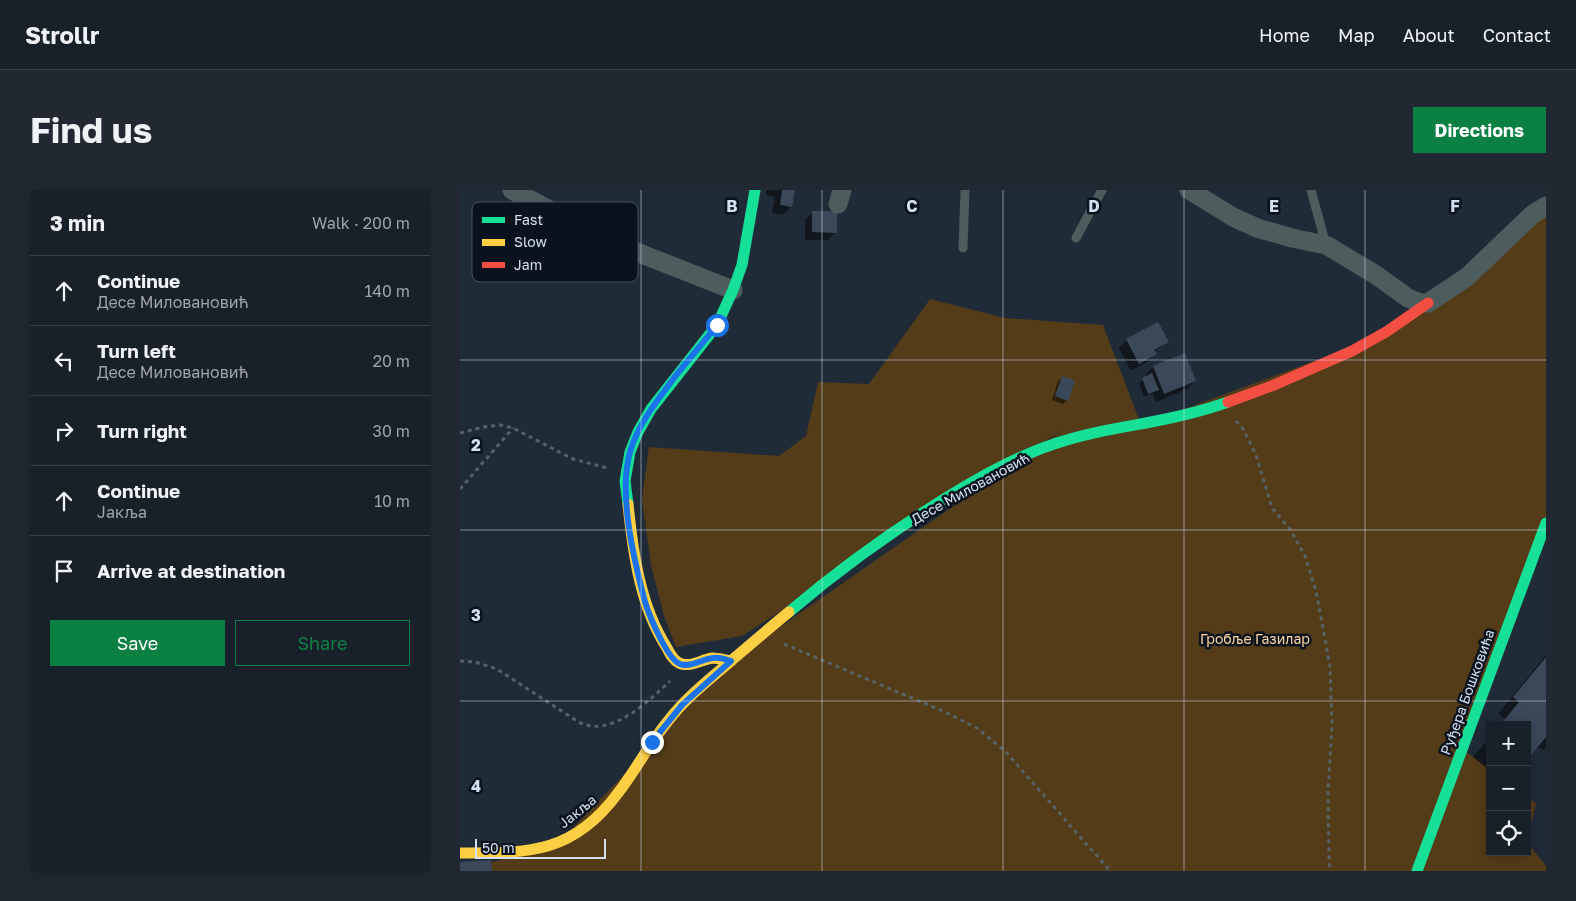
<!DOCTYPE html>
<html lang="en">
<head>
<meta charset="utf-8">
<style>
	body { margin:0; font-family:"Golos Text",sans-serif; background:#212832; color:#f1f3f6 }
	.controls { position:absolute; right:15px; bottom:15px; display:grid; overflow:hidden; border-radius:0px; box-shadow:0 2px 12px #0003 }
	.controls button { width:45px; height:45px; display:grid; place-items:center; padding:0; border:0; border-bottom:1px solid #363e47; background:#18202a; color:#f1f3f6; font:25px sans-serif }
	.scale { position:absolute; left:15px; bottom:12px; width:131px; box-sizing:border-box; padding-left:5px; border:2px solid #d2e0f0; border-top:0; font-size:14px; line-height:18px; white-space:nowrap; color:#d2e0f0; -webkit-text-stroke:4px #09121d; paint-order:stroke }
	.stop { position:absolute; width:15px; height:15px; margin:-11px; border:4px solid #1a73e8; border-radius:50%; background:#fff }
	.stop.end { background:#1a73e8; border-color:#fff; box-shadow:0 1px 5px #0008 }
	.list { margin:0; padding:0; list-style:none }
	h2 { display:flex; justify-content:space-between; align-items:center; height:65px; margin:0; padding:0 20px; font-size:21px }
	h2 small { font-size:16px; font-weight:400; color:#9fa3a8 }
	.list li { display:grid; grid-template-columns:32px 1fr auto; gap:15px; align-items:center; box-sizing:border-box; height:70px; padding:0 20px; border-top:1px solid #363e47 }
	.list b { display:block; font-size:19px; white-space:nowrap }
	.list p { margin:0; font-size:16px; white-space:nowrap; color:#9fa3a8 }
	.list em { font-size:16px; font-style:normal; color:#9fa3a8 }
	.actions { display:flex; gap:10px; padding:15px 20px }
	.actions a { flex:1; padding:11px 0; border:1px solid #0b8043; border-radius:0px; text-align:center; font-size:18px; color:#0b8043 }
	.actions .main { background:#0b8043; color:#fff }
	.icon { flex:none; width:28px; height:28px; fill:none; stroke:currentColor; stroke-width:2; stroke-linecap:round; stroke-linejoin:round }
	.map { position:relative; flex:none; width:1086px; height:681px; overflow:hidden; border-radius:0px }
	header { display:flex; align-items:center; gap:30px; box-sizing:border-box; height:70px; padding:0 25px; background:#18202a; border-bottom:1px solid #363e47 }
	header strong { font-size:24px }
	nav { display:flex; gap:28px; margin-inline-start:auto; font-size:18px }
	.intro { display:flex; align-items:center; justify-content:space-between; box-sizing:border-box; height:120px; padding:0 30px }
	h1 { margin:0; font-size:35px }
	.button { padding:12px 22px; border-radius:0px; background:#0b8043; color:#fff; font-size:18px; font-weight:700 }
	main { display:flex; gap:30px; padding:0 30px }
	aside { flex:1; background:#18202a; border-radius:0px; box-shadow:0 2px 12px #0003 }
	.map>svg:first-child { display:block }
	.green { fill:#543c18 }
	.shadow { fill:#0007 }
	.building { fill:#3a4859 }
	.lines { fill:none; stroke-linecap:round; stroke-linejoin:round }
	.path { stroke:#566266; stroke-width:3; stroke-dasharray:4 4; stroke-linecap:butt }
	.lane { stroke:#4d5c5d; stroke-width:9 }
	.street { stroke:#4d5c5d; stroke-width:19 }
	.fast { stroke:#16e098; stroke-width:11 }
	.slow { stroke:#ffcf43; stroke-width:11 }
	.jam { stroke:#f24e42; stroke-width:11 }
	.route { stroke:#1a73e8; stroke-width:6 }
	.grid { fill:none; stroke:#d2e0f0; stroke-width:1; stroke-opacity:0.55 }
	.labels { text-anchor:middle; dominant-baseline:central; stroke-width:5; stroke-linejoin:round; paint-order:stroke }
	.street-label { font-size:14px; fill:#d2e0f0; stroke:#09121d }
	.park-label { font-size:14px; fill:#fed5a0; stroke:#09121d }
	.key { fill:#09121d; stroke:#45505c; stroke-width:1 }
	.key-label { font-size:14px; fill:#d2e0f0 }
	.grid-label { font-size:16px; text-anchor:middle; font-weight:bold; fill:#d2e0f0; stroke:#09121d; stroke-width:5; stroke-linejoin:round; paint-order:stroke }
</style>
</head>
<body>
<header>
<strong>Strollr</strong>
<nav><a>Home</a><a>Map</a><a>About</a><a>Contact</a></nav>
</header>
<div class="intro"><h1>Find us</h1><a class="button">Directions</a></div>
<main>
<aside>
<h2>3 min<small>Walk · 200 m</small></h2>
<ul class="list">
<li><svg class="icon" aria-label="ahead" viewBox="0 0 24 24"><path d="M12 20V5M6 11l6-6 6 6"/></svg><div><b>Continue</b><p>Десе Миловановић</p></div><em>140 m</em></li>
<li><svg class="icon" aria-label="left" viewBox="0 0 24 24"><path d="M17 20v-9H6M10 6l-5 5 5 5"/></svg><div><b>Turn left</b><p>Десе Миловановић</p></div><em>20 m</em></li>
<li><svg class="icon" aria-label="right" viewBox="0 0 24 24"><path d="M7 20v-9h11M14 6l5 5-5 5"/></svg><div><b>Turn right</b></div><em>30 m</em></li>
<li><svg class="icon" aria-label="ahead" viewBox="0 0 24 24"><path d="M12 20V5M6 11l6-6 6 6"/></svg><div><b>Continue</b><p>Јакља</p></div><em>10 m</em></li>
<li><svg class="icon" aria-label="arrive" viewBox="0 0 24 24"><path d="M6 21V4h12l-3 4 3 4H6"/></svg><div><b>Arrive at destination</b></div></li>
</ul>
<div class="actions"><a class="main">Save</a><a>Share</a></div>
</aside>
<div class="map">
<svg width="1086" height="681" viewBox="0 0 1086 681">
	<rect width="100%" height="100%" fill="#202b38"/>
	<g class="green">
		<polygon points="1086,16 1086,333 1002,559 1030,579 1030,662 1067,662 1067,652 1086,676 1086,681 0,681 98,654 271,471 607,237 282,446 216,457 204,426 191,375 182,309 189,257 319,266 346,246 358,192 409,194 470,109 545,128 643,135 681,235 917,148"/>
		<polygon points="1067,607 1076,613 1067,651"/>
	</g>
	<g class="shadow">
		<polygon points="306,0 334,0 331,17 323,25 312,23 315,7 306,5"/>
		<polygon points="353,22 376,42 368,50 345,50 345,30"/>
		<polygon points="667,150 707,152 694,162 695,164 687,172 671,181 659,158"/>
		<polygon points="724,164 735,191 727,199 696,212 693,203 684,207 679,193 686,187 685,185 693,177"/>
		<polygon points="602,188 607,210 603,214 592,210 598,191"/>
		<polygon points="1086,465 1086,558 1083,560 1077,556 1067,535 1040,535 1045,529 1038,524"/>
		<polygon points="1030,547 1030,581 1013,567"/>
	</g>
	<g class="building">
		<polygon points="322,0 335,0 332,17 320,15"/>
		<polygon points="352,21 377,21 377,43 352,42"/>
		<polygon points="698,132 709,152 694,160 697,164 679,174 666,149"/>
		<polygon points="725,163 736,191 704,204 693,176"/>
		<polygon points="692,183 699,200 688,204 682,188"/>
		<polygon points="602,186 615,191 608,211 595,206"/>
		<polygon points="1086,467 1086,547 1067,570 1067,535 1040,535 1059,512 1053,507"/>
		<polygon points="31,670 32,681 0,681 0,672"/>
	</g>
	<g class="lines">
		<g class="path">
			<polyline points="776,231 783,239 796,265 812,318 830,339 845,366 856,401 870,476 872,536 868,602 869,673 871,681"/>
			<polyline points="0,243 23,237 41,235 53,238 113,269 147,278"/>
			<polyline points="0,299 53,238"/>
			<polyline points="324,454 485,522 517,538 546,562 650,681"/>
			<path d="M 0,471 L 15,472 L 37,479 L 120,533 C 124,534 128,536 132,536 C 160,539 191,509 210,491"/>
		</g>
		<g class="lane">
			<polyline points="851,0 866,55"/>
			<polyline points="616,48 642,0"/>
			<polyline points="503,58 505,0"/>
		</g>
		<g class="street">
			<polyline points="52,0 146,50 273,100"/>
			<polyline points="729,0 773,27 797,38 832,48 866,55 916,85 948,108 961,113 968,113 1007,87 1073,24 1086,16"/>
			<polyline points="378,14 382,0"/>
		</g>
		<g class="fast">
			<polyline points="168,314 165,291 170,262 178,242 191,219 257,135 273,100 282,75 295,0"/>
			<path d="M 329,422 C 382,377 439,336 499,300 C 529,282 561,265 594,254 C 626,243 659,238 691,232 C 717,227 743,221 768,212"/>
			<polyline points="957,681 1086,333"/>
		</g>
		<g class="slow">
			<path d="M 168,314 C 173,363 180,416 207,458 C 210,464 213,470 219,473 C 229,478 241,470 252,468 C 258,468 265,470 271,471"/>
			<path d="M 0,663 C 69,663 113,664 158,603 C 176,580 189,554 208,531 C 224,510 245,493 265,476 C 286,458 307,440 329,422"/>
		</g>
		<polyline class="jam" points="768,212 814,195 892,161 926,142 968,113"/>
	</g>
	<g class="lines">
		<path class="route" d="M 192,552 L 222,515 L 271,471 C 265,469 259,467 253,468 C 242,469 230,478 220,474 C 207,469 189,425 185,412 C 174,370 158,304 170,262 C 178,234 197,211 214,188 C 228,170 243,153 257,135"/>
	</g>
	<path class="grid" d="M 181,0 L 181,681M 362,0 L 362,681M 543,0 L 543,681M 724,0 L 724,681M 905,0 L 905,681M 0,170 L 1086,170M 0,340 L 1086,340M 0,511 L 1086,511"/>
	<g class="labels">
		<g class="street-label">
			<text transform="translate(510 298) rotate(-29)">Десе Миловановић</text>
			<text transform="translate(1007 502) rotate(-70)">Руђера Бошковића</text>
			<text transform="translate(117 621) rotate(-39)">Јакља</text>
		</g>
		<g class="park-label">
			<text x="795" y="448">Гробље Газилар</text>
		</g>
	</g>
	<rect x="12" y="12" width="166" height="80" rx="8" class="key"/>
	<rect x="22" y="27" width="23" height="6" fill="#16e098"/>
	<rect x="22" y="49" width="23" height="7" fill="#ffcf43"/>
	<rect x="22" y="72" width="23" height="6" fill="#f24e42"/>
	<g class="key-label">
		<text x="54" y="35">Fast</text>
		<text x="54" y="57">Slow</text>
		<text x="54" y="80">Jam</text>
	</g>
	<g class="grid-label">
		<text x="272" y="22">B</text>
		<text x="452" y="22">C</text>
		<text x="634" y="22">D</text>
		<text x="814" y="22">E</text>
		<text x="995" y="22">F</text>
		<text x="16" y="261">2</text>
		<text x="16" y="431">3</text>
		<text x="16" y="602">4</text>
	</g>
</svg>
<div class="controls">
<button>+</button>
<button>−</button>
<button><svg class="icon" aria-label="locate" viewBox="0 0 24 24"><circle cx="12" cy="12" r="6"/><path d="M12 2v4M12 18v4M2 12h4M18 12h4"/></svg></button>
</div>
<div class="scale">50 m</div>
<div class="stop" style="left:257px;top:135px"></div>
<div class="stop end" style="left:192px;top:552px"></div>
</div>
</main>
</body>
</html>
